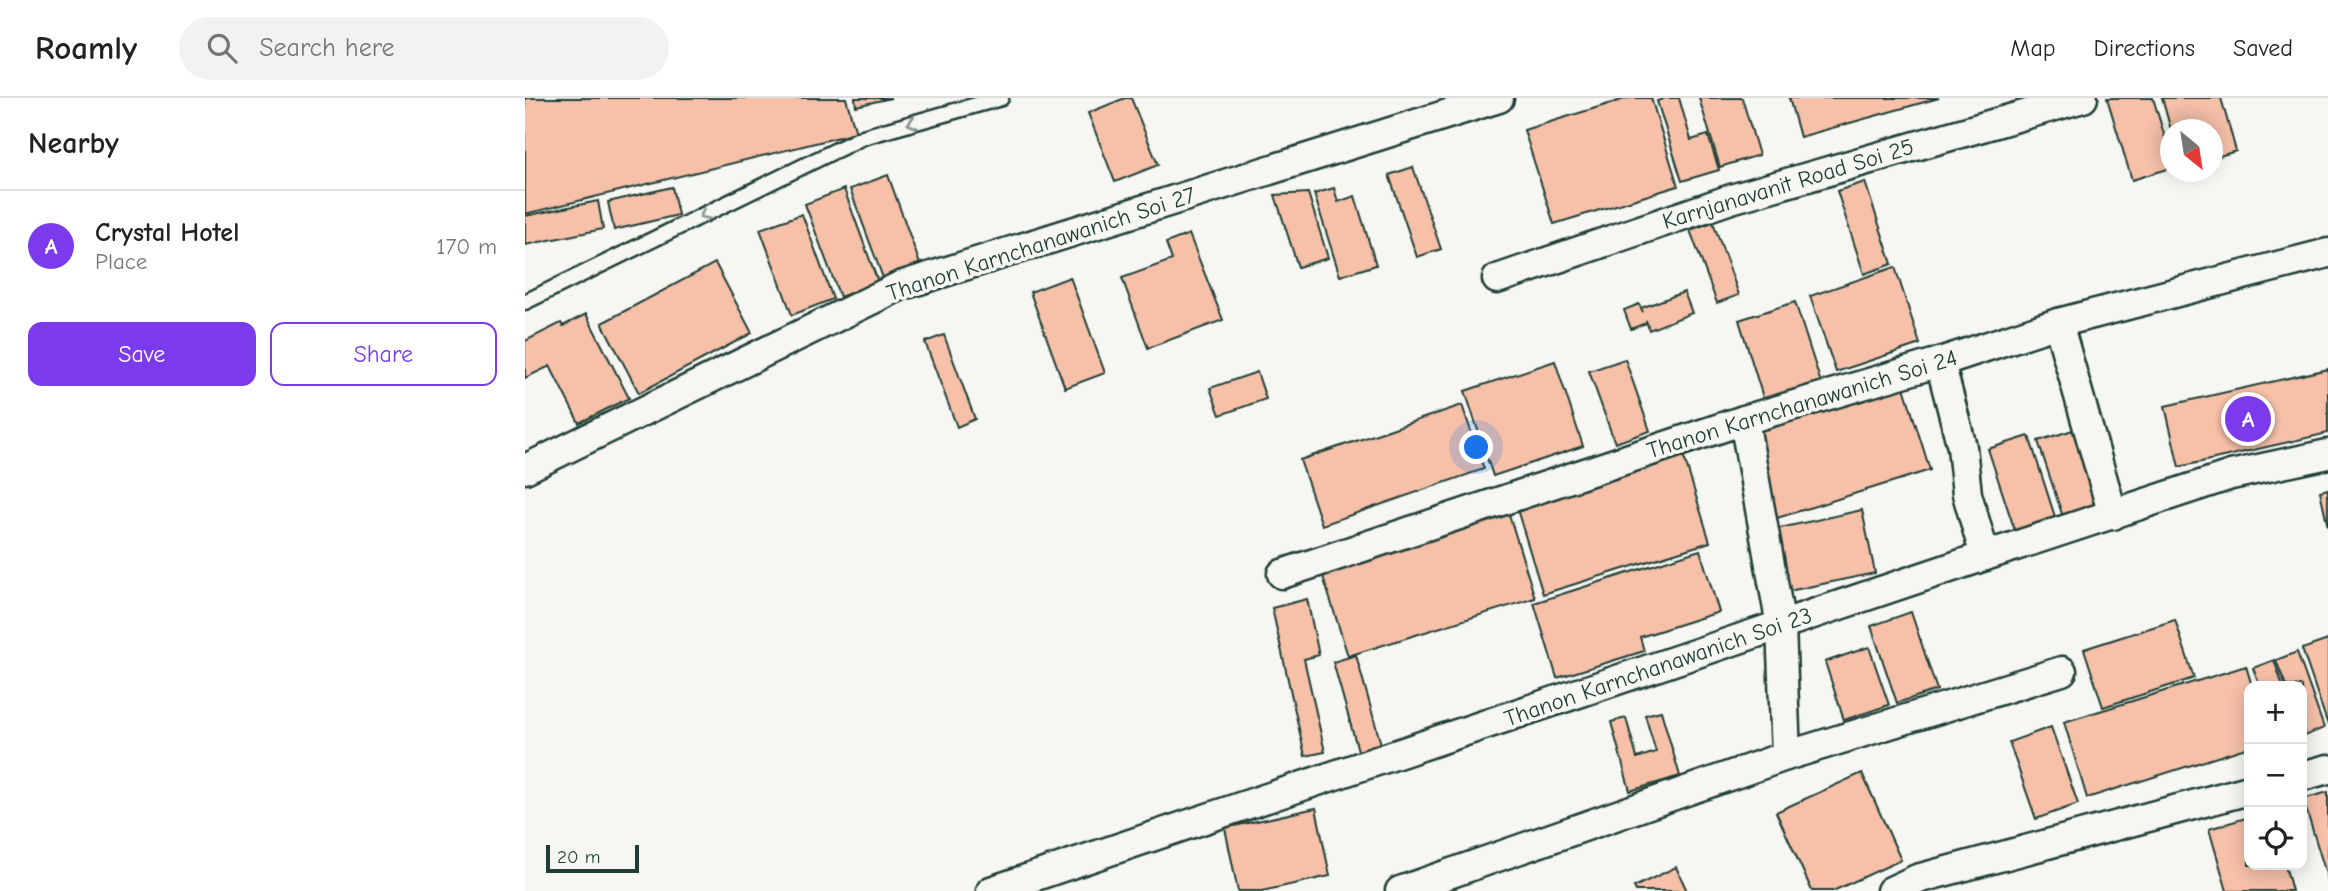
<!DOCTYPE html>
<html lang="en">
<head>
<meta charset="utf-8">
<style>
	body { margin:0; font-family:"Comic Neue",sans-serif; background:#f2f2f2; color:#222 }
	.controls { position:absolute; right:21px; bottom:21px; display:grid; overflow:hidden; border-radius:14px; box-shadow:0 4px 18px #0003 }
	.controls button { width:63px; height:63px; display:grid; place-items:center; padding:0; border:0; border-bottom:2px solid #e0e0e0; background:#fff; color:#222; font:35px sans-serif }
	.compass { position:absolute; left:1635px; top:21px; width:63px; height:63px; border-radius:50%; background:#fff; box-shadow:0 4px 18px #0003; rotate:150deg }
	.scale { position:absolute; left:21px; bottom:18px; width:93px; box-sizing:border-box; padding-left:7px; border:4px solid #1f3d34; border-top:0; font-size:19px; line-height:24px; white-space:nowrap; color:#1f3d34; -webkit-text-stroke:5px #f6f6f2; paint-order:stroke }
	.you { position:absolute; left:952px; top:350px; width:24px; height:24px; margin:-18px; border:5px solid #fff; border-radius:50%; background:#1a73e8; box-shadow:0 0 0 10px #1a73e833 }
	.badge { display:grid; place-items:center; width:46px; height:46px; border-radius:50%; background:#7c3aed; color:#fff; font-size:23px; font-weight:700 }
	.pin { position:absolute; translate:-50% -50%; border:4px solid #fff; box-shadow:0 2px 7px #0006 }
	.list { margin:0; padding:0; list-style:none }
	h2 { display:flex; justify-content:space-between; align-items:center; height:91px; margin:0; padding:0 28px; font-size:30px }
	h2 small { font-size:23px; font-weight:400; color:#767676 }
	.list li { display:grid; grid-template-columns:46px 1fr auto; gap:21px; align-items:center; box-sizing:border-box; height:112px; padding:0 28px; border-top:2px solid #e0e0e0 }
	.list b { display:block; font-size:26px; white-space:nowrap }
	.list p { margin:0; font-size:23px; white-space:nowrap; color:#767676 }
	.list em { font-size:23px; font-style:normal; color:#767676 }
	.actions { display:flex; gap:14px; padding:21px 28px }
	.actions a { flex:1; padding:16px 0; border:2px solid #7c3aed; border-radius:14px; text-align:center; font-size:24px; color:#7c3aed }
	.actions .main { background:#7c3aed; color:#fff }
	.icon { flex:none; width:38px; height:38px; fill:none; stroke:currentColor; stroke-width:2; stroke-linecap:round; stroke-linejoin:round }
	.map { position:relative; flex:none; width:1803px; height:793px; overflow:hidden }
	header { display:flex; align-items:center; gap:42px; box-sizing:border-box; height:98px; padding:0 35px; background:#fff; border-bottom:2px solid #e0e0e0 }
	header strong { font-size:33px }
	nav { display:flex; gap:38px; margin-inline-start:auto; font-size:24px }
	.search { width:490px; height:63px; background:#f2f2f2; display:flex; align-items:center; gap:18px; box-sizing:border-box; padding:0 24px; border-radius:38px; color:#767676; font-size:26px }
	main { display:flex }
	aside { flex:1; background:#fff }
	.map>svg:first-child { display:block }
	.building { fill:#f6c0a9; stroke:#1f3d34; stroke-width:2 }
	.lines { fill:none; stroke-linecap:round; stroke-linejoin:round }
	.service-casing { stroke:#1f3d34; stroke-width:19 }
	.minor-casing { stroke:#1f3d34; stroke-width:33 }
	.service { stroke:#f6f6f2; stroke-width:14 }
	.minor { stroke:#f6f6f2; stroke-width:28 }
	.oneway { stroke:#8a9a93 }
	.labels { text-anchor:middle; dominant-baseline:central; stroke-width:7; stroke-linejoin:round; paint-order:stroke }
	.street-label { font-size:23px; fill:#1f3d34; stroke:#f6f6f2 }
</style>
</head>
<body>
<header>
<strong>Roamly</strong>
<div class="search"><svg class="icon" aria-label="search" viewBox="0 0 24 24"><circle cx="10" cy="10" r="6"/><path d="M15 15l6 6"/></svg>Search here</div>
<nav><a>Map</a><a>Directions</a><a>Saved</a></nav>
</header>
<main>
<aside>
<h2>Nearby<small></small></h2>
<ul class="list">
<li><span class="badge">A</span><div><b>Crystal Hotel</b><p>Place</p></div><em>170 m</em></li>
</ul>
<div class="actions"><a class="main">Save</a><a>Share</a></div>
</aside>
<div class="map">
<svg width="1803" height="793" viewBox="0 0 1803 793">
	<rect width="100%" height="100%" fill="#f6f6f2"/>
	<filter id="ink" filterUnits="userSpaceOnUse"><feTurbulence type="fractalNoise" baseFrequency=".0143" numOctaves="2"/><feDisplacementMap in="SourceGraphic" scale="14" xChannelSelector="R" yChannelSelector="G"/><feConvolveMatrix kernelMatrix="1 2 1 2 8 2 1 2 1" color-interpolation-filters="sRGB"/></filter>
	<g filter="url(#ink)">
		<g class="building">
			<polygon points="0,0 321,0 331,35 0,116"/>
			<polygon points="330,0 366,0 331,8"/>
			<polygon points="600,0 606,0 633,67 590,84 563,15"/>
			<polygon points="1103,0 1126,0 1153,88 1029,126 999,32"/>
			<polygon points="1140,0 1154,0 1166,42 1183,37 1194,72 1157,83 1132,3"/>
			<polygon points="1174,0 1217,0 1234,57 1195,69"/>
			<polygon points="1264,0 1414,0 1275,39"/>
			<polygon points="1582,0 1628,0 1646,59 1646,70 1607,82"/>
			<polygon points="1637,0 1696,0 1711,53 1688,60 1688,32 1646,32"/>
			<polygon points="888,69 916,151 892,159 864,77"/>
			<polygon points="363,77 395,166 358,180 325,91"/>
			<polygon points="1340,84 1367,166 1339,176 1312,93"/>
			<polygon points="147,89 153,117 89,132 83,104"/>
			<polygon points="809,90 813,104 830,98 851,167 815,178 789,96"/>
			<polygon points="319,91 353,184 315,199 280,106"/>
			<polygon points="783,95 803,160 773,169 750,97"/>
			<polygon points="73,103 78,131 0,147 0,118"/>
			<polygon points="277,116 308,201 267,217 235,131"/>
			<polygon points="1188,124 1214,197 1192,205 1165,132"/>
			<polygon points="664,136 698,222 623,250 597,180 647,162 641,145"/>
			<polygon points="190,165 227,235 114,295 77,225"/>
			<polygon points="1370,169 1395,246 1311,274 1285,198"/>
			<polygon points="545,179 580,275 540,290 505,194"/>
			<polygon points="1159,194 1167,215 1124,232 1121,222 1121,225 1106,231 1099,212 1114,206 1118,214 1116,210"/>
			<polygon points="1270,204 1297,288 1240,306 1214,222"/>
			<polygon points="61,216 104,300 54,325 25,268 0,280 0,243 36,225 38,228"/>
			<polygon points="419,237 450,321 432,329 400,244"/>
			<polygon points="1100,261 1125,333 1090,345 1064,273"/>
			<polygon points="1030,263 1058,348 968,378 940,293"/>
			<polygon points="1803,271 1803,335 1654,369 1640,308"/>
			<polygon points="732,274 741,301 695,317 685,290"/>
			<polygon points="1378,286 1405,372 1249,421 1222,335"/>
			<polygon points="937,307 959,371 797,427 775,362"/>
			<polygon points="1551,331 1576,406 1538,419 1513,343"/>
			<polygon points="1504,338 1532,425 1492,439 1463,351"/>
			<polygon points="1158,356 1185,444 1018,496 991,408"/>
			<polygon points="1803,391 1803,429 1795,393"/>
			<polygon points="1337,412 1350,475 1259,494 1246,432"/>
			<polygon points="983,413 1010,500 823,558 796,472"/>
			<polygon points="1175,452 1194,514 1115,539 1119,553 1032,580 1009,505"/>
			<polygon points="782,501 794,557 779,561 800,654 780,658 747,510"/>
			<polygon points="1386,514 1412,592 1372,605 1346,528"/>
			<polygon points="1650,522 1669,580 1578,609 1559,551"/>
			<polygon points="1803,542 1803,627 1777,551"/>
			<polygon points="1344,549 1364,607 1319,622 1300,564"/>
			<polygon points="1772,554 1799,630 1779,638 1777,588 1761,588 1751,562"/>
			<polygon points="831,557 857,650 834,656 808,564"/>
			<polygon points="1749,562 1758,588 1735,588 1728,570"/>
			<polygon points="1721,568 1727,588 1724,588 1724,649 1562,700 1539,624"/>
			<polygon points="1136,613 1155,678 1105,693 1086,624 1101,620 1112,660 1131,654 1120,617"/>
			<polygon points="1526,629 1553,706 1511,721 1484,644"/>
			<polygon points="1337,675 1376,762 1308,793 1287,793 1251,714"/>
			<polygon points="1803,694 1803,782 1778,701"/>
			<polygon points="791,710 805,778 737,793 713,793 700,730"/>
			<polygon points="1724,719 1724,767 1760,767 1767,793 1702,793 1684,731"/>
			<polygon points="1151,769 1162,793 1111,793 1109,789"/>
		</g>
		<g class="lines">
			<g class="service-casing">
				<polyline id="service" points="0,204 338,39 476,0"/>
			</g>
			<g class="minor-casing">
				<g id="minor">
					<polyline points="972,181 1206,101 1558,0"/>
					<polyline points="1533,225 1588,417"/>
					<polyline points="1415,264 1437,349 1442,396 1460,458"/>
					<polyline points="0,371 375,188 974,0"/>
					<polyline points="757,476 1219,322 1415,264 1533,225 1803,155"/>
					<polyline points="1261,658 1537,573"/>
					<polyline points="1777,678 1803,671"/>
					<polyline points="466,793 1460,458 1706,377 1803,356"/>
					<polyline points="875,793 1261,658 1256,528 1219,322"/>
					<polyline points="1366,793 1392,781 1724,692"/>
				</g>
			</g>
			<use href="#service" class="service"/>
			<use href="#minor" class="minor"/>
		</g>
		<defs><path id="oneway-chevron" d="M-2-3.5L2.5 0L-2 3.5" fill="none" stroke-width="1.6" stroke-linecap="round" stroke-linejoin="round" transform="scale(1.75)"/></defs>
		<g class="oneway">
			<use href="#oneway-chevron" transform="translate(387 25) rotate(164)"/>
			<use href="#oneway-chevron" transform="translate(179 117) rotate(154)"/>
		</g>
	</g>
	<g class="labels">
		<g class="street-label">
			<text transform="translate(1263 86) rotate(-17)">Karnjanavanit Road Soi 25</text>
			<text transform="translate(516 146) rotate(-18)">Thanon Karnchanawanich Soi 27</text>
			<text transform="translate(1277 306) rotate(-17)">Thanon Karnchanawanich Soi 24</text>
			<text transform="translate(1133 569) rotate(-19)">Thanon Karnchanawanich Soi 23</text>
		</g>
	</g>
</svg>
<div class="controls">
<button>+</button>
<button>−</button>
<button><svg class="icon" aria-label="locate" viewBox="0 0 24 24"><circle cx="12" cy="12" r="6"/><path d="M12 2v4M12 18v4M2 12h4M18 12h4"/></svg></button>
</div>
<svg class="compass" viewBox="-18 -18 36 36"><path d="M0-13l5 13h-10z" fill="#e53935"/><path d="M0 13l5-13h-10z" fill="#767676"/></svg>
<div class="scale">20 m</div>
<div class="you"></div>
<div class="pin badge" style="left:1723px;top:321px">A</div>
</div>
</main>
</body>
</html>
